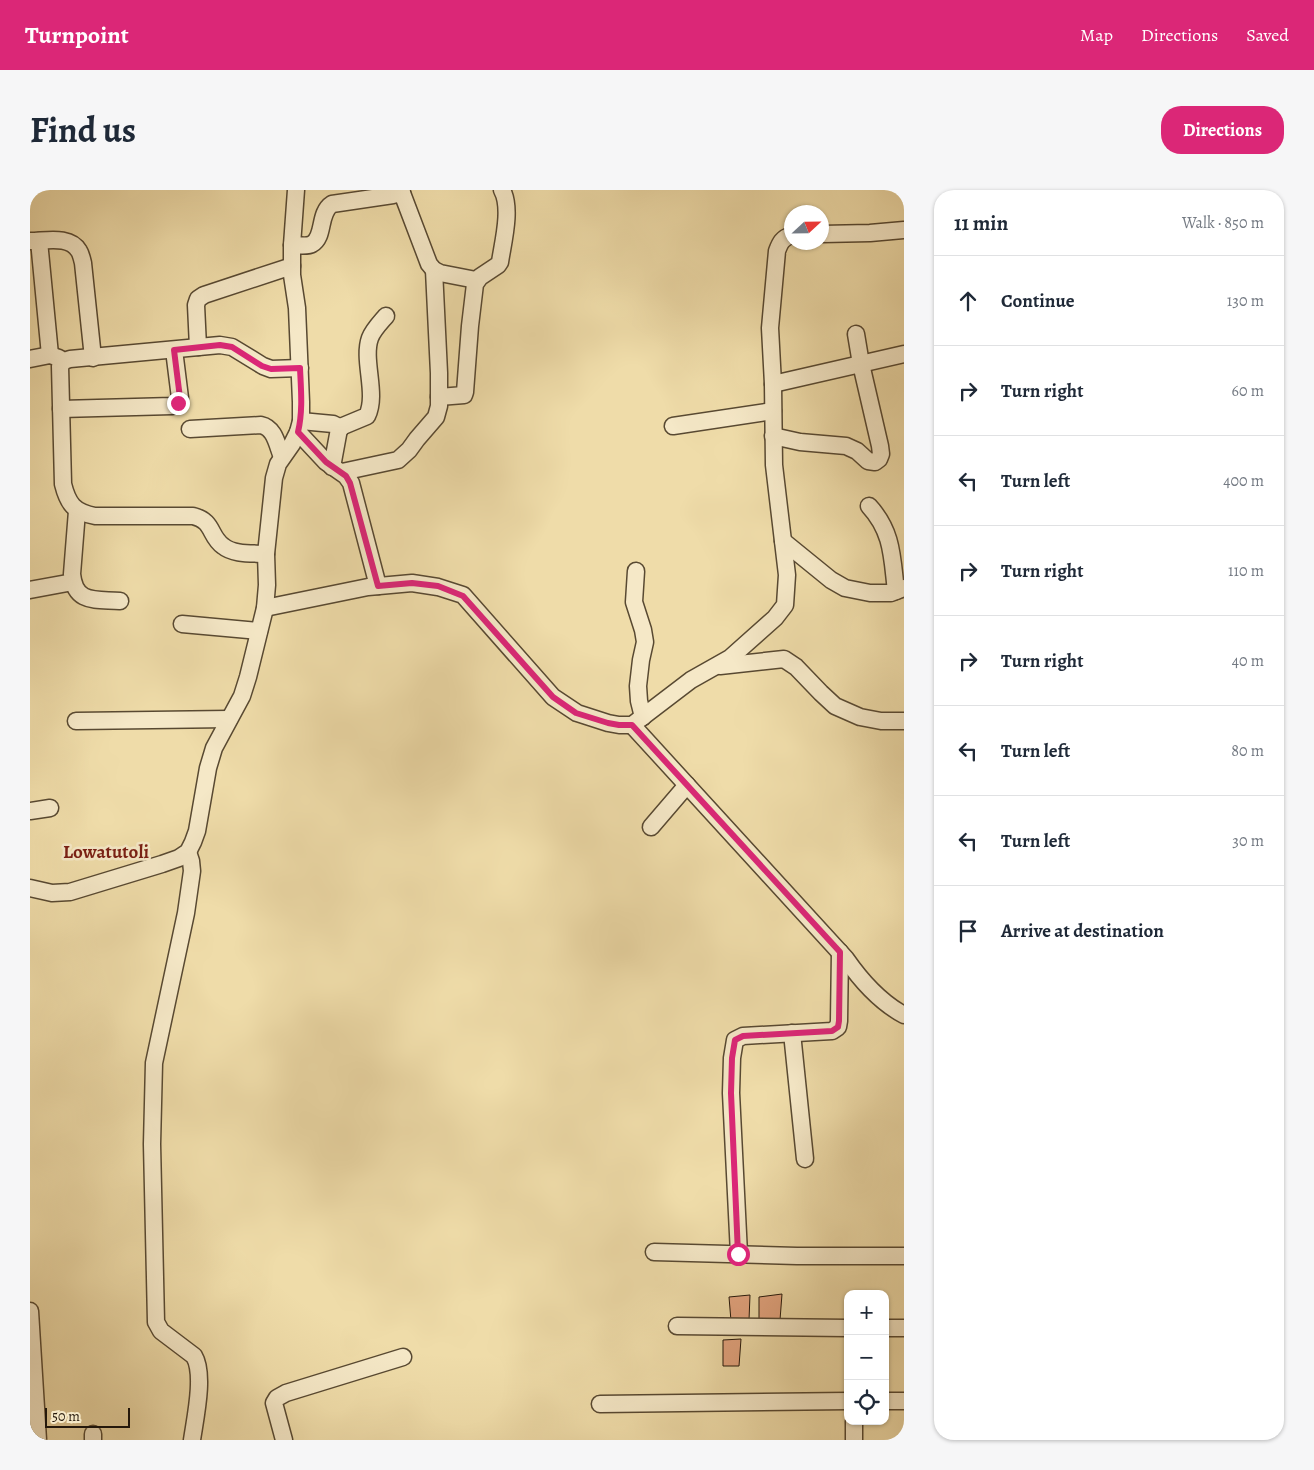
<!DOCTYPE html>
<html lang="en">
<head>
<meta charset="utf-8">
<style>
	body { margin:0; font-family:Alegreya,serif; background:#f6f6f7; color:#1f2937 }
	.controls { position:absolute; right:15px; bottom:15px; display:grid; overflow:hidden; border-radius:10px; box-shadow:0 1px 4px #0004 }
	.controls button { width:45px; height:45px; display:grid; place-items:center; padding:0; border:0; border-bottom:1px solid #e0e1e3; background:#fff; color:#1f2937; font:25px sans-serif }
	.compass { position:absolute; left:754px; top:15px; width:45px; height:45px; border-radius:50%; background:#fff; box-shadow:0 1px 4px #0004; rotate:68deg }
	.scale { position:absolute; left:15px; bottom:12px; width:85px; box-sizing:border-box; padding-left:5px; border:2px solid #25180b; border-top:0; font-size:14px; line-height:18px; white-space:nowrap; color:#25180b; -webkit-text-stroke:4px #f5e8c7; paint-order:stroke }
	.stop { position:absolute; width:15px; height:15px; margin:-11px; border:4px solid #db2777; border-radius:50%; background:#fff }
	.stop.end { background:#db2777; border-color:#fff; box-shadow:0 1px 5px #0008 }
	.list { margin:0; padding:0; list-style:none }
	h2 { display:flex; justify-content:space-between; align-items:center; height:65px; margin:0; padding:0 20px; font-size:21px }
	h2 small { font-size:16px; font-weight:400; color:#747a83 }
	.list li { display:grid; grid-template-columns:32px 1fr auto; gap:15px; align-items:center; box-sizing:border-box; height:90px; padding:0 20px; border-top:1px solid #e0e1e3 }
	.list b { display:block; font-size:19px; white-space:nowrap }
	.list em { font-size:16px; font-style:normal; color:#747a83 }
	.icon { flex:none; width:28px; height:28px; fill:none; stroke:currentColor; stroke-width:2; stroke-linecap:round; stroke-linejoin:round }
	.map { position:relative; flex:none; width:874px; height:1250px; overflow:hidden; border-radius:20px }
	header { display:flex; align-items:center; gap:30px; box-sizing:border-box; height:70px; padding:0 25px; background:#db2777; color:#fff }
	header strong { font-size:24px }
	nav { display:flex; gap:28px; margin-inline-start:auto; font-size:18px }
	.intro { display:flex; align-items:center; justify-content:space-between; box-sizing:border-box; height:120px; padding:0 30px }
	h1 { margin:0; font-size:35px }
	.button { padding:12px 22px; border-radius:20px; background:#db2777; color:#fff; font-size:18px; font-weight:700 }
	main { display:flex; gap:30px; padding:0 30px }
	aside { flex:1; background:#fff; border-radius:20px; box-shadow:0 1px 4px #0004 }
	.map>svg:first-child { display:block }
	.building { fill:#e3a47f; stroke:#25180b }
	.lines { fill:none; stroke-linecap:round; stroke-linejoin:round }
	.minor-casing { stroke:#584932; stroke-width:19 }
	.minor { stroke:#f5e8c7; stroke-width:16 }
	.route { stroke:#db2777; stroke-width:6 }
	.labels { text-anchor:middle; dominant-baseline:central; stroke-width:5; stroke-linejoin:round; paint-order:stroke }
	.district-label { font-size:19px; font-weight:bold; fill:#7a1f14; stroke:#f5e8c7 }
</style>
</head>
<body>
<header>
<strong>Turnpoint</strong>
<nav><a>Map</a><a>Directions</a><a>Saved</a></nav>
</header>
<div class="intro"><h1>Find us</h1><a class="button">Directions</a></div>
<main>
<div class="map">
<svg width="874" height="1250" viewBox="0 0 874 1250">
	<rect width="100%" height="100%" fill="#efdca9"/>
	<filter id="stains"><feTurbulence type="fractalNoise" baseFrequency=".004" numOctaves="4"/><feColorMatrix values="0 0 0 0 .2 0 0 0 0 .09 0 0 0 0 .02 0 0 0 .5 -.17"/></filter>
	<radialGradient id="worn" r=".72"><stop offset=".6" stop-color="#630" stop-opacity="0"/><stop offset="1" stop-color="#630" stop-opacity=".3"/></radialGradient>
	<g class="building">
		<polygon points="752,1104 750,1130 729,1130 729,1107"/>
		<polygon points="720,1105 719,1130 701,1131 699,1107"/>
		<polygon points="711,1149 709,1176 693,1176 693,1150"/>
	</g>
	<g class="lines">
		<g class="minor-casing">
			<g id="minor">
				<polyline points="372,3 399,74 404,80 410,83 446,90"/>
				<polyline points="792,44 840,43 874,40"/>
				<path d="M 0,51 C 16,51 40,45 49,61 C 51,64 52,69 53,73 L 63,168"/>
				<polyline points="9,51 20,165"/>
				<path d="M 262,55 C 268,55 277,57 282,54 C 295,47 288,23 302,14 L 363,5 L 372,3 L 371,0"/>
				<polyline points="168,157 166,115 168,109 174,105 262,76"/>
				<polyline points="0,169 20,165 29,168"/>
				<polyline points="743,194 874,164"/>
				<path d="M 409,207 L 434,205 L 435,202 L 440,136 L 445,94 L 450,87 L 468,75 L 470,72 C 473,52 482,18 472,0"/>
				<polyline points="31,219 142,216 148,213 150,208 144,160"/>
				<polyline points="271,231 303,234 311,238"/>
				<polyline points="643,236 743,221"/>
				<path d="M 160,239 L 231,235 C 245,238 247,255 252,267"/>
				<polyline points="268,242 296,272 316,286 321,293 348,396"/>
				<polyline points="743,246 770,252 816,256 827,261 838,271 845,272 849,269 851,264 850,256 831,174 826,144"/>
				<path d="M 302,277 L 309,239 L 313,236 L 337,226 C 348,204 332,170 340,148 C 343,140 350,133 356,126"/>
				<polyline points="312,282 368,270 379,260 387,249 406,227 409,216 409,183 404,80"/>
				<path d="M 839,316 C 863,342 862,368 866,401"/>
				<path d="M 47,321 L 42,384 C 45,414 65,409 90,411"/>
				<polyline points="753,351 801,390 815,398 840,403 861,403 874,398"/>
				<path d="M 236,364 C 222,363 204,365 193,356 C 179,346 184,331 163,326 L 65,326 C 44,322 38,314 33,294 L 30,176 L 34,171 L 40,169 L 190,155 L 202,157 L 233,176 L 241,179 L 270,178"/>
				<polyline points="606,381 604,412 613,440 615,452 611,470 608,496 609,511 613,527"/>
				<polyline points="0,400 43,392"/>
				<path d="M 235,418 L 338,397 L 382,393 L 408,397 L 433,405 L 523,507 L 547,523 L 578,533 L 589,535 L 602,535 L 661,490 L 700,468 L 745,428 L 755,415 L 757,385 L 744,275 L 743,194 L 740,138 L 747,61 C 750,53 752,48 762,45"/>
				<polyline points="152,434 229,441"/>
				<polyline points="690,476 754,469 766,477 791,503 805,516 830,527 851,531 874,531"/>
				<polyline points="46,531 199,529"/>
				<path d="M 602,535 L 816,769 C 832,792 850,812 874,825"/>
				<polyline points="0,621 20,618"/>
				<polyline points="621,637 657,595"/>
				<path d="M 158,662 L 161,671 L 162,681 L 156,723 L 124,873 L 122,954 L 126,1132 L 131,1141 L 164,1166 C 175,1184 165,1229 162,1250"/>
				<polyline points="0,698 22,703 40,702 132,674 149,668 158,662 163,652 167,641 178,578 184,558 212,506 218,487 235,418 237,395 236,364 244,288 248,274 262,254 268,242 271,231 271,212 267,118 262,85 262,55 266,0"/>
				<polyline points="762,843 775,969"/>
				<polyline points="624,1062 767,1066 874,1066"/>
				<polyline points="709,1064 701,903 702,868 705,850 713,846 802,841 808,837 809,831 810,762"/>
				<polyline points="0,1121 8,1250"/>
				<polyline points="647,1136 818,1138"/>
				<polyline points="855,1138 874,1138"/>
				<polyline points="855,1211 874,1211"/>
				<polyline points="570,1214 818,1211"/>
				<polyline points="824,1231 824,1250"/>
				<polyline points="63,1244 63,1250"/>
				<polyline points="254,1250 244,1213 247,1208 256,1203 373,1167"/>
			</g>
		</g>
		<use href="#minor" class="minor"/>
	</g>
	<g class="lines">
		<path class="route" d="M 148,213 L 150,208 L 144,160 L 190,155 L 202,157 L 232,176 L 241,179 L 270,178 C 271,200 273,221 268,242 L 296,272 L 316,286 L 320,293 L 348,396 L 382,393 L 408,396 L 433,406 L 523,507 L 546,523 L 578,533 L 589,535 L 602,535 L 810,762 L 809,831 L 808,837 L 802,841 L 713,846 L 705,850 L 702,868 L 701,903 L 708,1064"/>
	</g>
	<g class="labels">
		<g class="district-label">
			<text x="76" y="662">Lowatutoli</text>
		</g>
	</g>
	<rect width="100%" height="100%" filter="url(#stains)"/>
	<rect width="100%" height="100%" fill="url(#worn)"/>
</svg>
<div class="controls">
<button>+</button>
<button>−</button>
<button><svg class="icon" aria-label="locate" viewBox="0 0 24 24"><circle cx="12" cy="12" r="6"/><path d="M12 2v4M12 18v4M2 12h4M18 12h4"/></svg></button>
</div>
<svg class="compass" viewBox="-18 -18 36 36"><path d="M0-13l5 13h-10z" fill="#e53935"/><path d="M0 13l5-13h-10z" fill="#747a83"/></svg>
<div class="scale">50 m</div>
<div class="stop" style="left:708px;top:1064px"></div>
<div class="stop end" style="left:148px;top:213px"></div>
</div>
<aside>
<h2>11 min<small>Walk · 850 m</small></h2>
<ul class="list">
<li><svg class="icon" aria-label="ahead" viewBox="0 0 24 24"><path d="M12 20V5M6 11l6-6 6 6"/></svg><div><b>Continue</b></div><em>130 m</em></li>
<li><svg class="icon" aria-label="right" viewBox="0 0 24 24"><path d="M7 20v-9h11M14 6l5 5-5 5"/></svg><div><b>Turn right</b></div><em>60 m</em></li>
<li><svg class="icon" aria-label="left" viewBox="0 0 24 24"><path d="M17 20v-9H6M10 6l-5 5 5 5"/></svg><div><b>Turn left</b></div><em>400 m</em></li>
<li><svg class="icon" aria-label="right" viewBox="0 0 24 24"><path d="M7 20v-9h11M14 6l5 5-5 5"/></svg><div><b>Turn right</b></div><em>110 m</em></li>
<li><svg class="icon" aria-label="right" viewBox="0 0 24 24"><path d="M7 20v-9h11M14 6l5 5-5 5"/></svg><div><b>Turn right</b></div><em>40 m</em></li>
<li><svg class="icon" aria-label="left" viewBox="0 0 24 24"><path d="M17 20v-9H6M10 6l-5 5 5 5"/></svg><div><b>Turn left</b></div><em>80 m</em></li>
<li><svg class="icon" aria-label="left" viewBox="0 0 24 24"><path d="M17 20v-9H6M10 6l-5 5 5 5"/></svg><div><b>Turn left</b></div><em>30 m</em></li>
<li><svg class="icon" aria-label="arrive" viewBox="0 0 24 24"><path d="M6 21V4h12l-3 4 3 4H6"/></svg><div><b>Arrive at destination</b></div></li>
</ul>
</aside>
</main>
</body>
</html>
